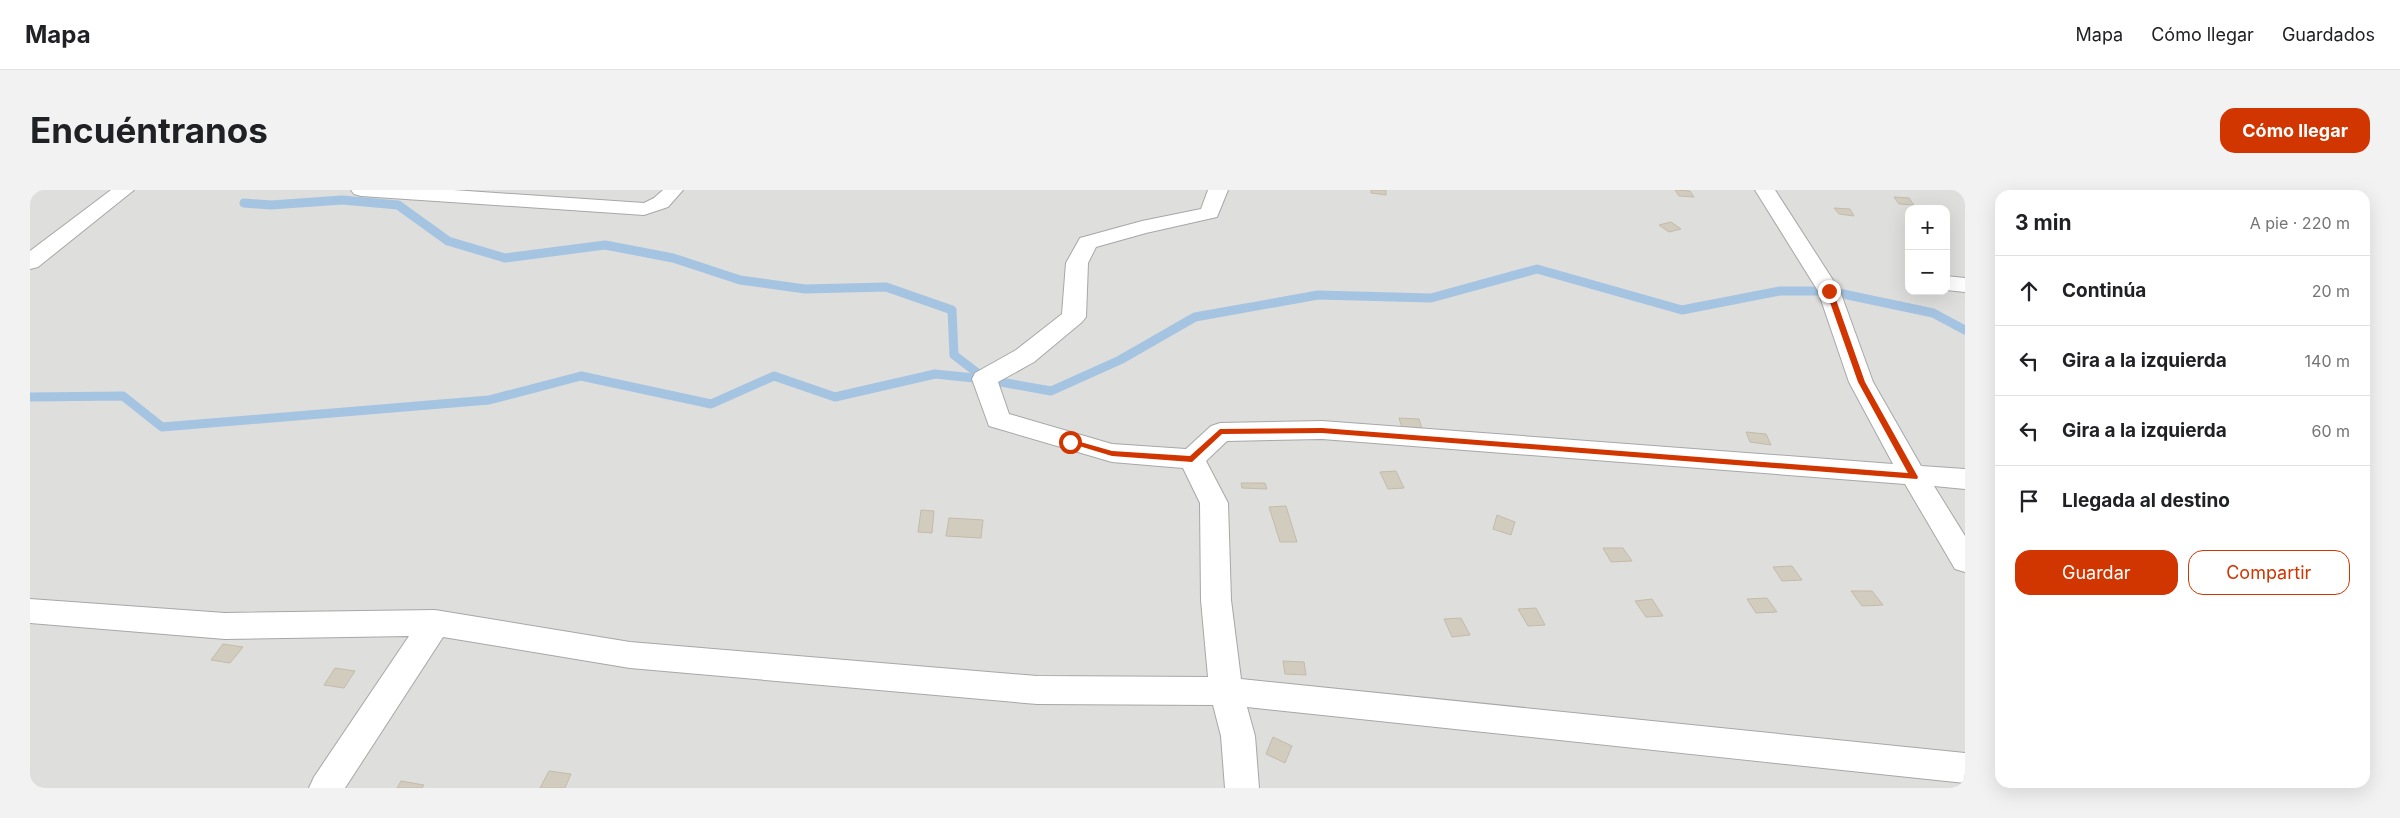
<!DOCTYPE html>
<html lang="es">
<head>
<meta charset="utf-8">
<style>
	body { margin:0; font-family:Inter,sans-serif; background:#f2f2f2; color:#202124 }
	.controls { position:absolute; right:15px; top:15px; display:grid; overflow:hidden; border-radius:10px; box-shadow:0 5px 20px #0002 }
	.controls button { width:45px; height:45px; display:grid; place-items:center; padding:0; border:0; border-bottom:1px solid #e0e0e0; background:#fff; color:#202124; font:25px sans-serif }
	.stop { position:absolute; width:15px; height:15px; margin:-11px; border:4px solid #d13500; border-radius:50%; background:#fff }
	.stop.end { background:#d13500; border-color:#fff; box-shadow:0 1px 5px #0008 }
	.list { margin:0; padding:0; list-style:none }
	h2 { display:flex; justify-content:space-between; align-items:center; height:65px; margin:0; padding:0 20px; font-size:21px }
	h2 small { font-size:16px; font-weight:400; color:#757577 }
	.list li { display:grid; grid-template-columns:32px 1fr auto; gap:15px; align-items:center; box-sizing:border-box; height:70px; padding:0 20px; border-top:1px solid #e0e0e0 }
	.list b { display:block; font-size:19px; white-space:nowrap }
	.list em { font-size:16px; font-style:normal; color:#757577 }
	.actions { display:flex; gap:10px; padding:15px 20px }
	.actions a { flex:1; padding:11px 0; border:1px solid #d13500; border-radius:15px; text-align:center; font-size:18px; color:#d13500 }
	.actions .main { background:#d13500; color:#fff }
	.icon { flex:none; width:28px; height:28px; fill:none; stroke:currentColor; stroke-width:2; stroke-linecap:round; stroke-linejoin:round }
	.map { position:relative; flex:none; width:1935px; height:598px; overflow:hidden; border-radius:15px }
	header { display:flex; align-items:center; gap:30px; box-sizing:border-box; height:70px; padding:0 25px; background:#fff; border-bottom:1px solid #e0e0e0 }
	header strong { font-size:24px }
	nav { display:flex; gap:28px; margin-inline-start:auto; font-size:18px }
	.intro { display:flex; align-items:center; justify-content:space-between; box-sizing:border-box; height:120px; padding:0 30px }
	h1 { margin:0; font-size:35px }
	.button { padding:12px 22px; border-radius:15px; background:#d13500; color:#fff; font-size:18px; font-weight:700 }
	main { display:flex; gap:30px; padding:0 30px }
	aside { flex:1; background:#fff; border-radius:15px; box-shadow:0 5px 20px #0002 }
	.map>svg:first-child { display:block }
	.residential { fill:#dededd; fill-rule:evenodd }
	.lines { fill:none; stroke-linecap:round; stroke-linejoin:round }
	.stream { stroke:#a5c4e1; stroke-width:9 }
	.building { fill:#d2ccbf; stroke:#c4bba8 }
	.street-casing { stroke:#a7a7a7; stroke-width:2 }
	.street { fill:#fff; fill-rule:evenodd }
	.route { fill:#d13500 }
</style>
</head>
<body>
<header>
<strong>Mapa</strong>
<nav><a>Mapa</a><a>Cómo llegar</a><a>Guardados</a></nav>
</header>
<div class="intro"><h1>Encuéntranos</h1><a class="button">Cómo llegar</a></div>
<main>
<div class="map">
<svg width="1935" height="598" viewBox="0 0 1935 598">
	<rect width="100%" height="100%" fill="#f1f0e6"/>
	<path class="residential" d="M 0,0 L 1935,0 L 1935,598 L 0,598 ZM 1879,19 L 1916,19 L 1916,101 L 1879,101 Z"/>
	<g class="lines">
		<g class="stream">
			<polyline points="214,13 241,15 312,10 368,15 418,51 475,68 575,55 643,68 710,90 775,99 856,97 922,120 924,165 954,188"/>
			<polyline points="0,207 93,206 132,237 459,210 551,186 681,214 744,186 805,207 905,184 954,189 1021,201 1090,170 1165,127 1288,105 1401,108 1507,79 1652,120 1750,101 1799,101 1903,123 1935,140"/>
		</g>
	</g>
	<g class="building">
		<polygon points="1341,0 1356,0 1356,5 1341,3"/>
		<polygon points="1645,0 1660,1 1664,7 1649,6"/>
		<polygon points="1864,7 1879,8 1884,15 1869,14"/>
		<polygon points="1804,18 1820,19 1824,26 1809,24"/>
		<polygon points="1641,32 1651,39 1639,42 1629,35"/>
		<polygon points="1369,228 1389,229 1394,245 1374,244"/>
		<polygon points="1716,242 1736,244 1741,255 1720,252"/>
		<polygon points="1366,281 1374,298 1358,299 1350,282"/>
		<polygon points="1211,293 1235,293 1237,299 1212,298"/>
		<polygon points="1256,316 1267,352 1250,352 1239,317"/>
		<polygon points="891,320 904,321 902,343 888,342"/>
		<polygon points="1467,325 1485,332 1481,345 1463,339"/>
		<polygon points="919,328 953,330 951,348 916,346"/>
		<polygon points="1573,358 1593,358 1602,371 1581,372"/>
		<polygon points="1762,376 1772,390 1752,391 1743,377"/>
		<polygon points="1821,401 1842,401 1853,415 1832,416"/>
		<polygon points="1737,408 1747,422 1726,423 1717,409"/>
		<polygon points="1622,409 1633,426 1616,427 1605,411"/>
		<polygon points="1506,418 1515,435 1498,436 1488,419"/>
		<polygon points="1431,428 1440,445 1422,447 1414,429"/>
		<polygon points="193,454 213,457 200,473 181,470"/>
		<polygon points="1253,471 1274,472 1276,485 1255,484"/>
		<polygon points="305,478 325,481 314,498 294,495"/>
		<polygon points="1243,547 1262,556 1255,573 1236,564"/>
		<polygon points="519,581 541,584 535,598 510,598"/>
		<polygon points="371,591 394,595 392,598 367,598"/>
	</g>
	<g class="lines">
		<g class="street-casing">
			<g id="street">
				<polygon points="81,0 104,0 8,77 0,79 0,61"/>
				<polygon points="321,0 423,0 614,13 624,8 633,0 653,0 638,17 614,25 331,6 324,4"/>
				<polygon points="1178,0 1198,0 1187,27 1116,43 1066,57 1058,73 1056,127 1052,132 1004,172 968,192 979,224 1082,254 1156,259 1181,236 1190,233 1292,231 1863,274 1819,192 1788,101 1725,0 1745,0 1810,101 1843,192 1891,276 1935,279 1935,299 1904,296 1935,346 1935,382 1925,379 1875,294 1292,249 1197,251 1176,271 1198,313 1201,410 1211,489 1935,563 1935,593 1217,517 1225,546 1229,598 1195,598 1191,546 1183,515 1007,514 600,478 413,447 315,598 279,598 284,587 379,446 195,449 0,433 0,409 195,423 405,420 600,452 1007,486 1178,487 1171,410 1170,313 1153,278 1082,272 959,236 942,189 945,183 986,160 1032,124 1036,73 1050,48 1112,31 1171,19"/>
				<polygon points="1916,86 1935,88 1935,102 1916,100"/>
			</g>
		</g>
		<use href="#street" class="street"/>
	</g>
	<polygon class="route" points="1799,99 1803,101 1835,192 1888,287 1887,289 1292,243 1192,244 1162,272 1082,266 1036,252 1040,249 1082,261 1160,266 1190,239 1292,238 1878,283 1828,192 1796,101"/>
</svg>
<div class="controls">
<button>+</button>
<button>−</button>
</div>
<div class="stop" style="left:1040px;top:252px"></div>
<div class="stop end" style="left:1799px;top:101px"></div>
</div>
<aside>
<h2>3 min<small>A pie · 220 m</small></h2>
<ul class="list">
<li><svg class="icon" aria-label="ahead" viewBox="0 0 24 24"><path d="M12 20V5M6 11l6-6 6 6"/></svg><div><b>Continúa</b></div><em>20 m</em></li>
<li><svg class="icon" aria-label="left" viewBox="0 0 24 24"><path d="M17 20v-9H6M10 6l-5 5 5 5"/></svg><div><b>Gira a la izquierda</b></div><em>140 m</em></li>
<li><svg class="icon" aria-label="left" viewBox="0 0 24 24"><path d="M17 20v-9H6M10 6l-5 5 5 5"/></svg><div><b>Gira a la izquierda</b></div><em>60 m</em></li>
<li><svg class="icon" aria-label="arrive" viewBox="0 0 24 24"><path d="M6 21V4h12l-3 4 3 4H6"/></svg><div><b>Llegada al destino</b></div></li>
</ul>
<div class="actions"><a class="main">Guardar</a><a>Compartir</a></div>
</aside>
</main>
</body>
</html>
